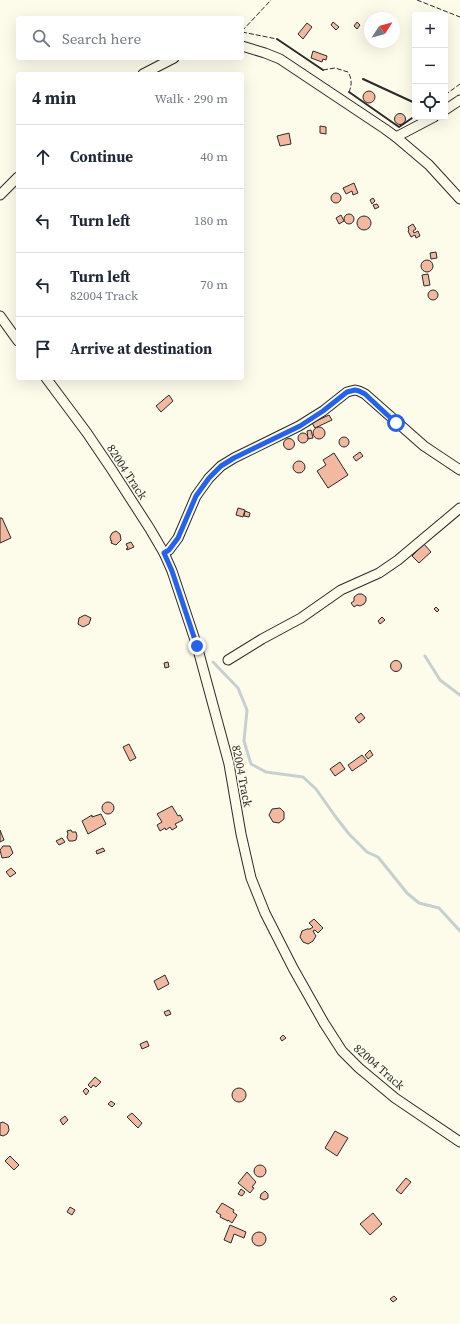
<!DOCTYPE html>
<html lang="en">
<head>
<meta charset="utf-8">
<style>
	body { margin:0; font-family:"Source Serif 4",serif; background:#f6f6f7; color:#1f2937 }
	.controls { position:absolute; right:12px; top:12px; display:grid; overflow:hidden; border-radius:4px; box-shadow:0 4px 16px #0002 }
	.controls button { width:36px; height:36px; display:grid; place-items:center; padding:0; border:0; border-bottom:1px solid #e0e1e3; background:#fff; color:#1f2937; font:20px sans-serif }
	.compass { position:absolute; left:364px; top:12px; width:36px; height:36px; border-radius:50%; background:#fff; box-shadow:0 4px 16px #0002; rotate:54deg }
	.stop { position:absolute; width:12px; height:12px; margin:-9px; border:3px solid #2563eb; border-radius:50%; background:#fff }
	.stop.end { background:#2563eb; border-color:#fff; box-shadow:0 1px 4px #0008 }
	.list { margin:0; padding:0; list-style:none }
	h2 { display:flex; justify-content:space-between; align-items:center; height:52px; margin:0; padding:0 16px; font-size:17px }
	h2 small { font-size:13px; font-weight:400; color:#747a83 }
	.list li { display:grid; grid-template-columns:26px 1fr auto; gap:12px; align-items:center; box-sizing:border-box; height:64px; padding:0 16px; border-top:1px solid #e0e1e3 }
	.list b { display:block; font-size:15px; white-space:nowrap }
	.list p { margin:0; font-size:13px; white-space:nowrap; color:#747a83 }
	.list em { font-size:13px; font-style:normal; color:#747a83 }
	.icon { flex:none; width:22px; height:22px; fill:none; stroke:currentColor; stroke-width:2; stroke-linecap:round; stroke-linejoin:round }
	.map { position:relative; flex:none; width:460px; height:1324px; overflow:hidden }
	.search { position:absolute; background:#fff; box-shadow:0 4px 16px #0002; left:16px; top:16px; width:228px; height:44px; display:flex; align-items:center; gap:10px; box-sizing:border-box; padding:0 14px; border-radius:4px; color:#747a83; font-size:15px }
	.panel { position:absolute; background:#fff; box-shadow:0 4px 16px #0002; left:16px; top:72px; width:228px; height:308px; border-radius:4px }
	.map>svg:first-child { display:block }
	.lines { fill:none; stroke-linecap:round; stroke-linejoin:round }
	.stream { stroke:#c7d0d0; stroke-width:3 }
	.building { fill:#f2b8a0; stroke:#2b2b2b }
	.minor-casing { stroke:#2b2b2b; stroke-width:11 }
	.minor { stroke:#fdfbea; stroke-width:9 }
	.fence { stroke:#2b2b2b; stroke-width:1; stroke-dasharray:5 2; stroke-linecap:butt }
	.wall { stroke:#2b2b2b; stroke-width:2 }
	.route { stroke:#2563eb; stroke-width:5 }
	.labels { text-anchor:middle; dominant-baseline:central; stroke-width:3; stroke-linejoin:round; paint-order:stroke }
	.street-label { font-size:12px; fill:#2b2b2b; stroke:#fdfbea }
</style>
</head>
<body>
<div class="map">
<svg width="460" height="1324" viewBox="0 0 460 1324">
	<rect width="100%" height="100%" fill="#fdfbea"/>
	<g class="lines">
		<g class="stream">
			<polyline points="425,656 440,680 460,695"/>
			<polyline points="213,662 238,688 247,710 244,741 251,764 266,772 303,777 316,789 335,816 349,834 367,852 378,857 407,893 419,903 439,908 460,931"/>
		</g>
	</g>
	<g class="building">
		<polygon points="333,22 339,27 336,30 331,25"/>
		<polygon points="357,22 360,25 357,29 354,26"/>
		<polygon points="307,23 312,27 303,39 298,34"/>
		<polygon points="313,51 327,56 326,60 323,59 322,62 311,58"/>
		<circle cx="369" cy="97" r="6"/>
		<circle cx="400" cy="119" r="5.5"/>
		<polygon points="320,126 326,127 326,134 320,133"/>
		<polygon points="289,133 291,144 280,146 277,136"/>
		<polygon points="354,183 358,193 353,195 352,191 346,194 343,188"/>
		<circle cx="336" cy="198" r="5"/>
		<polygon points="373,198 375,201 372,204 370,200"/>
		<polygon points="377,204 379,207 375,209 373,205"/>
		<circle cx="349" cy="219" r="5"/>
		<polygon points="341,215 344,221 339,224 336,218"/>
		<circle cx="364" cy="223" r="7"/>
		<polygon points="413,224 416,229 413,231 414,233 418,231 420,236 416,238 415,235 411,237 408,231 409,230 408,227"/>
		<polygon points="436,252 437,258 431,259 430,253"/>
		<circle cx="427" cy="266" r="6"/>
		<polygon points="428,274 430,285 424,286 422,275"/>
		<circle cx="433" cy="295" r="5"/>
		<polygon points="169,395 173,401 161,412 156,406"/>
		<polygon points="329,415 332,420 315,428 312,423"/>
		<circle cx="319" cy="433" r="6"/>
		<polygon points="311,430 313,438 308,439 307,431"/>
		<circle cx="303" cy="438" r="5"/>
		<circle cx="344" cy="442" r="5"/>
		<circle cx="289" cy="444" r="5.5"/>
		<polygon points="360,452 363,456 356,461 353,457"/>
		<polygon points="334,453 348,475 328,488 317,471 326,465 323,460"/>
		<circle cx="299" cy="467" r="6"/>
		<polygon points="238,508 245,510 243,517 236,515"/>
		<polygon points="245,511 250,513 249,517 244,516"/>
		<polygon points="0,518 2,518 11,538 0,543"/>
		<polygon points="116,531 120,534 121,540 116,545 111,543 112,541 111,541 110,537 112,533"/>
		<polygon points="131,542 134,547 127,550 126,549 128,548 126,544"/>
		<polygon points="424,544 431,552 419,563 412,556"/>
		<polygon points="358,594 362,594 366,597 366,601 364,604 360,606 357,605 354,607 351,603 354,601 354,597"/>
		<polygon points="436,607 439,610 437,612 434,609"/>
		<polygon points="85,615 91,618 89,624 83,627 78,624 79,618"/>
		<polygon points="382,617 385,620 380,624 378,621"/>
		<circle cx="396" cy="666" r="5.5"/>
		<polygon points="168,662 169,667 165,668 164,663"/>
		<polygon points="361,713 365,718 359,723 355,718"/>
		<polygon points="129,744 136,758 130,761 123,747"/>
		<polygon points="370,750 373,755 368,759 365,755"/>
		<polygon points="362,755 367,761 352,771 348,765"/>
		<polygon points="340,762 345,769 335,776 330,769"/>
		<circle cx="108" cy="808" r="6"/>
		<polygon points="172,806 178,816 180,815 183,820 175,824 177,827 172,830 170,827 166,830 165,828 160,831 157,825 162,822 157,814"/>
		<polygon points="280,808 284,812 284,819 279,823 273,822 269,815 272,809"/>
		<polygon points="101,814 106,824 88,834 82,821 92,815 92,817"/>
		<polygon points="0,830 4,840 0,842"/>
		<polygon points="71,830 72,832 76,832 77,836 76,840 73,841 69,841 67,837 68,834 67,831"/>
		<polygon points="62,838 65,842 59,845 56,841"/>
		<polygon points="3,846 10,846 13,853 9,857 2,858 0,850"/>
		<polygon points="103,848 105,851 97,854 96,851"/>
		<polygon points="11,868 16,873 10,877 6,872"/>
		<polygon points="314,919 323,928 318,933 315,930 313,931 316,936 313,941 308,944 303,942 300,937 302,931 307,929 310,929 313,927 309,923"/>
		<polygon points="165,975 169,984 158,990 154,981"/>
		<polygon points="169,1010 171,1014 166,1016 164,1012"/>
		<polygon points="283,1035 286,1038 282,1041 280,1038"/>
		<polygon points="147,1041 149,1046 142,1049 140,1044"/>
		<polygon points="95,1077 101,1082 96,1087 93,1085 91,1088 88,1085"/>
		<circle cx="239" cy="1095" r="7"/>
		<polygon points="86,1088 89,1091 86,1095 83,1091"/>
		<polygon points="111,1101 115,1104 112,1107 108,1104"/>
		<polygon points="132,1113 142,1123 138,1128 127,1117"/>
		<polygon points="65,1116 68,1120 63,1125 60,1120"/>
		<polygon points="3,1122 8,1125 9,1130 7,1134 3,1136 0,1135 0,1123"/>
		<polygon points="335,1131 348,1138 337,1156 325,1148"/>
		<polygon points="10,1156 19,1165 14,1170 5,1161"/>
		<circle cx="260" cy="1171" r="6"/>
		<polygon points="247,1172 256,1182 252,1187 254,1188 250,1193 238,1183"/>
		<polygon points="406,1178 411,1182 401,1194 396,1190"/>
		<polygon points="241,1189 245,1192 242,1196 238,1194"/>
		<polygon points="265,1191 268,1194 268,1198 264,1200 260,1198 261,1194"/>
		<polygon points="222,1203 234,1210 233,1212 237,1215 232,1223 228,1220 228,1221 220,1217 221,1215 216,1212"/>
		<polygon points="70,1207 75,1210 72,1215 67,1212"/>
		<polygon points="373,1213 382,1224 370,1235 360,1224"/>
		<polygon points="230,1225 246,1232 244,1238 234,1234 231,1243 224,1240"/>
		<circle cx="259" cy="1239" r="7"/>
		<polygon points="394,1296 397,1299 393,1302 390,1299"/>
	</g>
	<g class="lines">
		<g class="minor-casing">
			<g id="minor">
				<polyline points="242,46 265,53 280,59 385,129 396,137 429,165 460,199"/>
				<polyline points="143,74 174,58"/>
				<polyline points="445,110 460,100"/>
				<polyline points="396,137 434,117"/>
				<polyline points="0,195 18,177"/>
				<polyline points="0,316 18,341"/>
				<polyline points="46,378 87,433 112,470 150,529 164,553 172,571 197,646 229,764 241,834 251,878 265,913 293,968 324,1023 342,1051 359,1068 395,1098 460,1142"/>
				<polyline points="164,553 169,550 178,538 196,496 209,478 221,466 234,458 299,426 323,411 347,392 355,390 359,391 365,394 424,446 460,470"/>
				<polyline points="228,660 262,639 301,618 341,590 379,573 398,560 460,508"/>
			</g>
		</g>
		<use href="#minor" class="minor"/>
		<g class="fence">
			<polyline points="417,0 460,17"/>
			<polyline points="242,31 271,0"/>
			<polyline points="242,32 277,39"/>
			<path d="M 323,70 L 335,68 L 348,72 C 352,79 352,85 349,92"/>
			<polyline points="445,95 460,84"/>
		</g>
		<g class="wall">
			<polyline points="277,39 323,70"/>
			<polyline points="363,79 415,103"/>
			<polyline points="349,92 399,127 415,116"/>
		</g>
	</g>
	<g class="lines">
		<polyline class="route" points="197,646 172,571 164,553 169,550 178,538 196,496 209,478 221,466 234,458 300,426 323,411 347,392 355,390 359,391 365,394 396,423"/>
	</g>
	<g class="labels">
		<g class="street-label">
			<text transform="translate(127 472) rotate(57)">82004 Track</text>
			<text transform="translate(242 776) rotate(79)">82004 Track</text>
			<text transform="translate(379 1067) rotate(41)">82004 Track</text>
		</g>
	</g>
</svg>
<div class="controls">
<button>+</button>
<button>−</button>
<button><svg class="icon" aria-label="locate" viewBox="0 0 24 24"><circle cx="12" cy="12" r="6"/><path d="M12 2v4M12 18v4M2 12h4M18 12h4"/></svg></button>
</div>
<svg class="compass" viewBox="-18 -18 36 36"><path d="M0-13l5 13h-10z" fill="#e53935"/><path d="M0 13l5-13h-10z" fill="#747a83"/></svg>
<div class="stop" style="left:396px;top:423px"></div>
<div class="stop end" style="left:197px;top:646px"></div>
<div class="search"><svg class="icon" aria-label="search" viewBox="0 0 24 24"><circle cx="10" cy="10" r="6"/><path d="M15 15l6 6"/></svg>Search here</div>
<section class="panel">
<h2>4 min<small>Walk · 290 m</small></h2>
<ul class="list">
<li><svg class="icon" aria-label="ahead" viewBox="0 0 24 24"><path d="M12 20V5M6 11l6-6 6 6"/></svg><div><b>Continue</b></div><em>40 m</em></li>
<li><svg class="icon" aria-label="left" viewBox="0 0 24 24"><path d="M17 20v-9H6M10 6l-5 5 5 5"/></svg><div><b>Turn left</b></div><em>180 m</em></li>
<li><svg class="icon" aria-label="left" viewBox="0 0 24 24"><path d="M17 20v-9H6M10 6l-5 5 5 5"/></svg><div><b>Turn left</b><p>82004 Track</p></div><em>70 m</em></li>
<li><svg class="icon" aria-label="arrive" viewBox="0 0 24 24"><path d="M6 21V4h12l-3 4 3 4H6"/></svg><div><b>Arrive at destination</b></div></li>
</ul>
</section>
</div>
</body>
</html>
